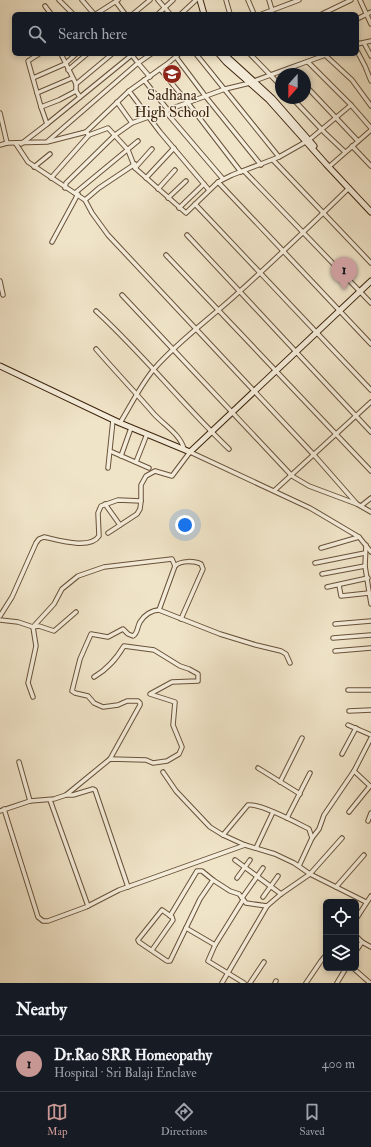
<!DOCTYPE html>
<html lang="en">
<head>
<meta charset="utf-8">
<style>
	body { margin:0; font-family:"IM FELL Double Pica",serif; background:#242831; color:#f1f3f6 }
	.controls { position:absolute; right:12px; bottom:12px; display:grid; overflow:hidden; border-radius:6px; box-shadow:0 2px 6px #0003 }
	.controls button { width:36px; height:36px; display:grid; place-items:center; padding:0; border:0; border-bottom:1px solid #363941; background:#171b24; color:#f1f3f6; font:20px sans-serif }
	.compass { position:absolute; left:275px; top:68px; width:36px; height:36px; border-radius:50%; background:#171b24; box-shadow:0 2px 6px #0003; rotate:201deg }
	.you { position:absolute; left:185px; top:525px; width:14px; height:14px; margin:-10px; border:3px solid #fff; border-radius:50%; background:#1a73e8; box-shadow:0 0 0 6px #1a73e833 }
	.badge { display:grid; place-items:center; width:26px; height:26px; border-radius:50%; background:#c59692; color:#111; font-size:13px; font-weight:700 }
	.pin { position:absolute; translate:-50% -33px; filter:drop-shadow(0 1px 2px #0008) }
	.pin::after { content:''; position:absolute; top:21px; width:14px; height:12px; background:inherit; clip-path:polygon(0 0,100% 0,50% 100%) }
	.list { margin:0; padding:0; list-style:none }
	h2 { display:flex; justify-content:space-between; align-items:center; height:52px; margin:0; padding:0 16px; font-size:17px }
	h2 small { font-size:13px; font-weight:400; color:#9ea1a6 }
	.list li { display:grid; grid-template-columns:26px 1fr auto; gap:12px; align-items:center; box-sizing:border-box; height:56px; padding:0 16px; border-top:1px solid #363941 }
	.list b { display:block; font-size:15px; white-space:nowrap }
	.list p { margin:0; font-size:13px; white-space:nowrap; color:#9ea1a6 }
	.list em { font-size:13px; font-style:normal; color:#9ea1a6 }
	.icon { flex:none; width:22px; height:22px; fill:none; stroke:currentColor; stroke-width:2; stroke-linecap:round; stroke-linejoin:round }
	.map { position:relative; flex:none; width:371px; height:983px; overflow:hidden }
	.search { position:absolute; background:#171b24; box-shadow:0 2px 6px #0003; left:12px; right:12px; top:12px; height:44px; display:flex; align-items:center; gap:10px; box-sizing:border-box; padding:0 14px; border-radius:6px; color:#9ea1a6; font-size:15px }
	.sheet { height:108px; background:#171b24 }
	nav { display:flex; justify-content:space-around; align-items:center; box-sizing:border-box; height:56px; border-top:1px solid #363941; background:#171b24; font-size:11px; color:#9ea1a6 }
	nav a { display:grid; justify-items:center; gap:2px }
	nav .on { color:#c59692 }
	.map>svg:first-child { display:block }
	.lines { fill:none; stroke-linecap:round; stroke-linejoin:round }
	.street-casing { stroke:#68523a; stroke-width:5.5 }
	.secondary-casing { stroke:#3b220b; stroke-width:7 }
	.street { stroke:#f5eddb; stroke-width:3.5 }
	.secondary { stroke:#f5eddb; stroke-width:5 }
	.labels { text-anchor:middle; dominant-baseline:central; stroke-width:3; stroke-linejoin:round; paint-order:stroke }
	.poi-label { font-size:15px; fill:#3b220b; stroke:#f5eddb }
</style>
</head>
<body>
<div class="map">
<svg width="371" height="983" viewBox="0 0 371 983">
	<rect width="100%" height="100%" fill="#f0e4c8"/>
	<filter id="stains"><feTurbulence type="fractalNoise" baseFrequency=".005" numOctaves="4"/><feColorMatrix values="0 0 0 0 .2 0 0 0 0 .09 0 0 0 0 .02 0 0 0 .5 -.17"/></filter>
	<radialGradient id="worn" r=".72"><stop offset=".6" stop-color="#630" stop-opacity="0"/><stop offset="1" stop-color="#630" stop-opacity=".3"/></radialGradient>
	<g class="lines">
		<g class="street-casing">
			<g id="street">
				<polyline points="59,0 73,14"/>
				<polyline points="82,0 94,14"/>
				<polyline points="158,0 170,14"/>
				<polyline points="226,0 230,14"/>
				<polyline points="248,0 254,14"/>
				<polyline points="269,0 272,10"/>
				<polyline points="360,0 371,24"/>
				<polyline points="116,2 125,14"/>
				<polyline points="45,6 51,14"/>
				<polyline points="96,14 118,0"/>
				<polyline points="133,14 150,0"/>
				<polyline points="158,14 173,0"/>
				<polyline points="181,14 196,0"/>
				<polyline points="262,14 299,0"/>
				<polyline points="322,14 351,0"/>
				<polyline points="357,19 371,12"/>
				<polyline points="364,43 371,56"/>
				<polyline points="357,44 371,41"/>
				<polyline points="357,51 365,66 371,81"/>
				<polyline points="39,54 28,61 41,107 47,124"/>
				<polyline points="61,54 76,84 76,91 80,97"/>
				<polyline points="196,54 279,157"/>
				<polyline points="250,54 281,86"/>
				<polyline points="325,55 352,80 371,106"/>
				<polyline points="176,57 206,97 261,165"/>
				<polyline points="308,62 351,105 371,128"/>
				<polyline points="160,69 188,103 241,172"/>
				<polyline points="289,69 294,74"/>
				<polyline points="68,70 87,54"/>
				<polyline points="150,77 138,63 151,54"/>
				<polyline points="33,78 65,64 76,54"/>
				<polyline points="144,80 168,110"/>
				<polyline points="254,81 328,54"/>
				<polyline points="76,84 112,54"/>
				<polyline points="305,85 358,141"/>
				<polyline points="129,91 160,132 209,190"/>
				<polyline points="37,93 72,78"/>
				<polyline points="292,98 325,133 345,152"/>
				<polyline points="117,102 132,123"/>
				<polyline points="41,107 59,100 76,91"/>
				<polyline points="165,111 223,179"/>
				<polyline points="0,113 7,143"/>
				<polyline points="86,132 129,91 167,64 179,54"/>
				<polyline points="48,141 138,63 131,54"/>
				<polyline points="16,144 28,162 85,200 92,213 108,235 314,455 357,504"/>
				<polyline points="21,144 47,124 133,54"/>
				<polyline points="0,145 7,143 47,142 86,132 89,135 108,128 128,150 135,168 186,213 218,182 232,175 279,157 309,140 351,105"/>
				<polyline points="352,146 371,166"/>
				<polyline points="273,160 371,263"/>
				<polyline points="331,165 371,130"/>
				<polyline points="34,167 50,154"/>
				<polyline points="135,168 152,149"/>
				<polyline points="244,171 371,303"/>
				<polyline points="51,178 89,135"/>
				<polyline points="146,178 174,148"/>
				<polyline points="218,182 371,344"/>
				<polyline points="65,188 66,183 115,135 132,123 225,89 250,83"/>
				<polyline points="158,189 175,170"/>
				<polyline points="75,193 138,141"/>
				<polyline points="168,198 186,181"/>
				<polyline points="85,200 99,188 135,164"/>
				<polyline points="195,204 371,390"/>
				<polyline points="179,208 204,184"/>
				<polyline points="187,235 371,432"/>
				<polyline points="52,242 78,194"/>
				<polyline points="166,255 371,471"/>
				<polyline points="0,281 3,295"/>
				<polyline points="122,295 292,476 309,486 357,504 371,512"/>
				<path d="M 96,311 C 143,354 183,405 229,449"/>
				<path d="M 96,349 C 115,371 135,392 154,414 C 164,425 180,434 184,449"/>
				<path d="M 120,423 C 131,405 140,386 154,369 C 178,341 212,317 239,292 C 277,258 313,223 349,188"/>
				<polyline points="110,451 149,468"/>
				<polyline points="121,456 131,428"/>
				<polyline points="136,462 147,434"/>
				<polyline points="108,468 113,420"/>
				<polyline points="275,490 371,402"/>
				<polyline points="105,504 120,525"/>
				<polyline points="361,506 371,498"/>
				<polyline points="108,533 137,514 140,509 141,501"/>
				<polyline points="366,545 365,566 371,604"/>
				<polyline points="321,548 359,537"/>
				<polyline points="315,563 365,553"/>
				<polyline points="322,574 365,566"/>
				<polyline points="339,585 341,596 369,593"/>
				<polyline points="327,587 368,578"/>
				<path d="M 159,610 L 175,566 C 181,560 195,561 201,564 L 203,569 L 181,619"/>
				<path d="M 0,616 L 12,597 L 36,543 L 39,539 L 44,537 C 58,540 90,550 99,536 L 98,513 L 101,506 L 118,500 L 141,501 L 141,485 L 146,476 L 155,471 L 172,476 L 190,452 L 310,508 L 359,537 L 371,552"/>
				<polyline points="0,620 18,622 33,627 39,626 54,631 76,612"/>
				<polyline points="335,624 371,621"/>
				<polyline points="333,638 371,635"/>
				<polyline points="335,651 371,648"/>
				<polyline points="348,690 371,690"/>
				<polyline points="33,697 28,683 36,646 33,627 54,604 62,589 78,576 104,567 172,559 175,566"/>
				<polyline points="349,711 371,710"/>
				<polyline points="348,725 371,735"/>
				<polyline points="342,754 356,728"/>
				<path d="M 110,759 L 140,705 L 140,703 L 138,701 L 127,701 L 118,705 L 103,707 L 94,703 L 88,696 L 75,693 L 72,691 L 80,659 L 91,634 L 108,637 L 123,629 L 128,634 L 133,636 C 138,633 137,627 140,622 C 144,615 152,610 159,610 L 220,634 L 256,645 L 281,651 L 286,654 L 290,663"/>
				<polyline points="19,762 30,801"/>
				<polyline points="258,768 300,794"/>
				<polyline points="354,771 370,786"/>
				<polyline points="163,772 176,791 210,827 223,835 245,845 275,854 294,863 310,874 366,902"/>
				<polyline points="280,782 302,738"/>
				<polyline points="66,795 73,795 93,789 95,790 128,887"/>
				<polyline points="50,800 88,906"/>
				<polyline points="4,809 38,917 43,921 48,921 86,907 119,890 245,845"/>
				<path d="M 0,811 L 30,801 L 54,799 L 66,795 L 110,759 L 146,760 L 153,763 L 167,761 L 179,754 L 182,747 L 173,725 L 175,702 L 150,694 L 172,682 L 198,681 L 198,674 L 189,669 L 180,666 L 154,650 L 124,646 C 116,659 108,669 94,677"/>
				<polyline points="349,812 370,786"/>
				<polyline points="287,818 310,773"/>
				<polyline points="368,821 371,813"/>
				<path d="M 223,835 L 248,805 C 260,803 297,823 309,829 L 312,838 L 299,866"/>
				<polyline points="312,838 319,829 324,815 354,771 371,738"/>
				<polyline points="256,848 273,812"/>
				<polyline points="235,860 281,894"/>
				<polyline points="237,878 250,860"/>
				<polyline points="336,887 364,855"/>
				<polyline points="263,897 278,876"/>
				<polyline points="242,898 263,868"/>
				<polyline points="243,900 215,945 208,961 244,983"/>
				<polyline points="170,916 197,871 202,871 213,880"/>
				<polyline points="356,919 371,896"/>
				<polyline points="186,928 215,945"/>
				<polyline points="356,936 362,942 371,947"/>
				<polyline points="152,950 173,920 172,917 162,910 138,940 139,942 167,961 170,961 200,899 213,880 230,891 239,894 246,903 267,906"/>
				<polyline points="356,951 362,942"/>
				<polyline points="353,968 370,983"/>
				<polyline points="222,983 267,906 281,894 310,874 342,838"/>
				<polyline points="250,983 264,962"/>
				<polyline points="275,983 276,981"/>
				<polyline points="306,983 321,961 326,955"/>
				<polyline points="337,983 346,968"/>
			</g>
		</g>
		<g class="secondary-casing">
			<g id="secondary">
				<polyline points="200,0 204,14"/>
				<polyline points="219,54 226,62 268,99 326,164 371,212"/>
				<polyline points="224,54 272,98 314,146"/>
				<polyline points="0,366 120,423 190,452 371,281"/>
			</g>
		</g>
		<use href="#street" class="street"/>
		<use href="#secondary" class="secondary"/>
	</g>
	<defs>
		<g id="school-disc" transform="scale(1)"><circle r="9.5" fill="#8f2418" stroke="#f5eddb"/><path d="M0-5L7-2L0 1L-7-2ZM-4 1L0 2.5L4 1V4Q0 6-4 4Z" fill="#fff"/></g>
	</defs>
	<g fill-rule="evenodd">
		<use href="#school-disc" x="172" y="74"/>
	</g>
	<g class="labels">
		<g class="poi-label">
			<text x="172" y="95">Sadhana<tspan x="172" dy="17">High School</tspan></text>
		</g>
	</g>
	<rect width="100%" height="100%" filter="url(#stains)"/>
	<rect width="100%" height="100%" fill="url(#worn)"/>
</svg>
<div class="controls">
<button><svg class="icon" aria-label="locate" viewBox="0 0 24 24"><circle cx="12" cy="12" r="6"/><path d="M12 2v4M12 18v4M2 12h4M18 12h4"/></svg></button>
<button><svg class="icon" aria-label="layers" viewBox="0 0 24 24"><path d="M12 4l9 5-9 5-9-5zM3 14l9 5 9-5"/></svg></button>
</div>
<svg class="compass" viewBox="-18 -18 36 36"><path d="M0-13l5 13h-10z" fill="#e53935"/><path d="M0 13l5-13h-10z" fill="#9ea1a6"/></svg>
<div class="you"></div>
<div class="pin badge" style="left:344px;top:290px">1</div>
<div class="search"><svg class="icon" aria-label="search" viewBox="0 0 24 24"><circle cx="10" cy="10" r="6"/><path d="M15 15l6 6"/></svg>Search here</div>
</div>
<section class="sheet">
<h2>Nearby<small></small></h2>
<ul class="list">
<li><span class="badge">1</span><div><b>Dr.Rao SRR Homeopathy</b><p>Hospital · Sri Balaji Enclave</p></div><em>400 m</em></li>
</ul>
</section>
<nav>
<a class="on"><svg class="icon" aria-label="map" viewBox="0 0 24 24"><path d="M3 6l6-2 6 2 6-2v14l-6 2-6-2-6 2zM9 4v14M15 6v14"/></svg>Map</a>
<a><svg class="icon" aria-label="directions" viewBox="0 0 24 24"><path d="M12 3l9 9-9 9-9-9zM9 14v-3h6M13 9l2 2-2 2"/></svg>Directions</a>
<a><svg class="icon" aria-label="saved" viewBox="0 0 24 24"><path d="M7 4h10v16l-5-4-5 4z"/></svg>Saved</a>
</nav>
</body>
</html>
